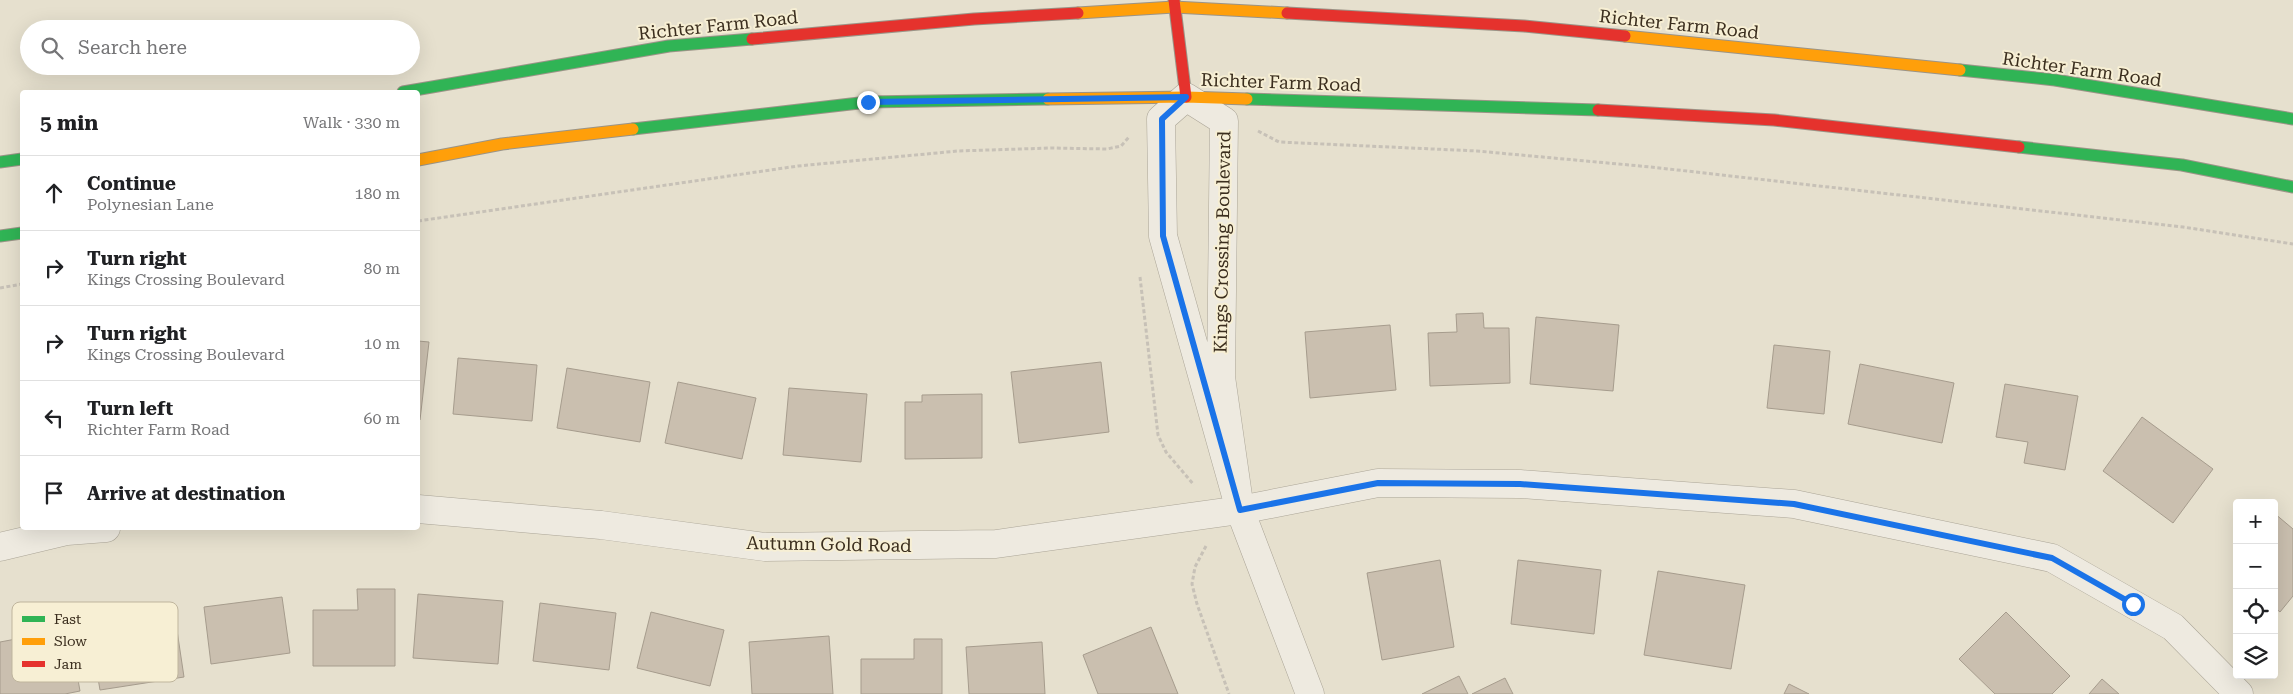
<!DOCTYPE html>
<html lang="en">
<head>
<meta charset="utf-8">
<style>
	body { margin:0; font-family:"Roboto Serif",serif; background:#f2f2f2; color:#202124 }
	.controls { position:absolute; right:15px; bottom:15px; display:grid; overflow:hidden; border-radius:5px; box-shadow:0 5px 20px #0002 }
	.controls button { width:45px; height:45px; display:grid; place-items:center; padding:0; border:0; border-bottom:1px solid #e0e0e0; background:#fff; color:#202124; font:25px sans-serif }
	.stop { position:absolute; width:15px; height:15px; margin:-11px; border:4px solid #1a73e8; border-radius:50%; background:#fff }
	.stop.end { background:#1a73e8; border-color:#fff; box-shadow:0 1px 5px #0008 }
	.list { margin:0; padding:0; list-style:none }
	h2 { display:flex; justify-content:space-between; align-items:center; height:65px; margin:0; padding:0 20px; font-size:21px }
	h2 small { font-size:16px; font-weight:400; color:#757577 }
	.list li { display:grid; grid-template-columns:32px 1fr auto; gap:15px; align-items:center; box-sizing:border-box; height:75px; padding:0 20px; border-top:1px solid #e0e0e0 }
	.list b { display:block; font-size:19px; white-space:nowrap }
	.list p { margin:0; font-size:16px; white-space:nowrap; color:#757577 }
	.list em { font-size:16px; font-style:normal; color:#757577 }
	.icon { flex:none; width:28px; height:28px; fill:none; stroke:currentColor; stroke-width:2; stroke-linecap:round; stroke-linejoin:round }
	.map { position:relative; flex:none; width:2293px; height:694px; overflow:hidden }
	.search { position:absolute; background:#fff; box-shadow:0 5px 20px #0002; left:20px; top:20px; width:400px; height:55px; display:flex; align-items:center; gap:12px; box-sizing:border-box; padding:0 18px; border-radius:28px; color:#757577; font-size:19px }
	.panel { position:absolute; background:#fff; box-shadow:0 5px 20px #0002; left:20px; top:90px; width:400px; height:440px; border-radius:5px }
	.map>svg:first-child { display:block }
	.building { fill:#cabfaf; stroke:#a69c8d }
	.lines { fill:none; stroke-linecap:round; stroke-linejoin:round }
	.street-casing { stroke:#aba597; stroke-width:29 }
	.fast-casing { stroke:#9b9487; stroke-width:13 }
	.slow-casing { stroke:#9b9487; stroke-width:13 }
	.jam-casing { stroke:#9b9487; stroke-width:13 }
	.path { stroke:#c7c1b7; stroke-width:3; stroke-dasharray:4 2.5; stroke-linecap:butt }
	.street { stroke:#eeeae0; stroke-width:28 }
	.fast { stroke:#30b455; stroke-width:11 }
	.slow { stroke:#ff9f0a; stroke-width:11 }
	.jam { stroke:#e5322d; stroke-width:11 }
	.route { stroke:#1a73e8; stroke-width:6 }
	.labels { text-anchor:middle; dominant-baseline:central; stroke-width:4; stroke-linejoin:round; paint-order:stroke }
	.street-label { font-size:18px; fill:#3b2e1e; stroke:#f7efd4 }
	.key { fill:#f7efd4; stroke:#bfb59d; stroke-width:1 }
	.key-label { font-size:14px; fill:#3b2e1e }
</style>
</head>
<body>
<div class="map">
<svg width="2293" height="694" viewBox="0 0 2293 694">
	<rect width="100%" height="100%" fill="#e6e0ce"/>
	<g class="building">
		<polygon points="1483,313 1484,328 1509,328 1510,383 1430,386 1428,333 1457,332 1456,314"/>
		<polygon points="1536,317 1619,325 1613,391 1530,384"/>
		<polygon points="1390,325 1396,390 1310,398 1305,332"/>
		<polygon points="418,341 429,342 420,420 418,420"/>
		<polygon points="1774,345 1830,351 1824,414 1767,408"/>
		<polygon points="458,358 537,365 532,421 453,414"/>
		<polygon points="1101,362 1109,432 1019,443 1011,372"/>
		<polygon points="1860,364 1954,383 1942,443 1848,424"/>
		<polygon points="567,368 650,382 640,442 557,428"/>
		<polygon points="678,382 756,398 742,459 665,443"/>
		<polygon points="2005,384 2078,396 2065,470 2024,463 2028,442 1996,437"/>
		<polygon points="789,388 867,394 861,462 783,455"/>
		<polygon points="982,394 982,458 905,459 905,402 922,402 922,395"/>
		<polygon points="2142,417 2213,469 2173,523 2103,471"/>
		<polygon points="2274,513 2293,529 2293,596 2280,612 2274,607"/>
		<polygon points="1440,560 1454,647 1382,660 1367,573"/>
		<polygon points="1518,560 1601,570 1594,634 1511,624"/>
		<polygon points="1658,571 1745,585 1731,669 1644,655"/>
		<polygon points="357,589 395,589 395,666 313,666 313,610 358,610"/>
		<polygon points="418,594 503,601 498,664 413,658"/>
		<polygon points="282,597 290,653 211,664 204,607"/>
		<polygon points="540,603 616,613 609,670 533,661"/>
		<polygon points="651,612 724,630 710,686 637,668"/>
		<polygon points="2006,612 2070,676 2052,694 1995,694 1959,659"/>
		<polygon points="175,617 184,677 100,690 90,631"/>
		<polygon points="1151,627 1178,694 1098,694 1083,655"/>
		<polygon points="69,629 80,691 65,694 0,694 0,642"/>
		<polygon points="829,636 833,694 752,694 749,642"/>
		<polygon points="914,639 942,639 942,694 861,694 861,659 914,659"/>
		<polygon points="1042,642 1045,694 969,694 966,647"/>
		<polygon points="1459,676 1468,694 1422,694"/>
		<polygon points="1505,678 1513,694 1472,694"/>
		<polygon points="2102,679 2119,694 2089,694"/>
		<polygon points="1789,684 1809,694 1784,694"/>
	</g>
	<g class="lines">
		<g class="street-casing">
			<g id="street">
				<polyline points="418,509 601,525 765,547 996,544 1240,510 1378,483 1520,484 1794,504 2052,558 2173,627 2239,694"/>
				<polyline points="1240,510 1221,377 1224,121 1186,97 1161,119 1163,236 1240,510 1310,694"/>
				<polyline points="0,547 67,531 106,528"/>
			</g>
		</g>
		<g class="fast-casing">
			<g id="fast">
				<polyline points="1960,70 2055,80 2293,119"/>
				<polyline points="403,92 669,46 752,39"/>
				<polyline points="1247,99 1598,110"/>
				<polyline points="633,129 868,102 1048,99"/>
				<polyline points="2019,147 2182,165 2293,187"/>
				<polyline points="0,162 22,159"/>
				<polyline points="0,236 22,233"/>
			</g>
		</g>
		<g class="slow-casing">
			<g id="slow">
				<polyline points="1078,13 1174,7 1287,13"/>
				<polyline points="1625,36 1960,70"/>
				<polyline points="1048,99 1186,97 1247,99"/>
				<polyline points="418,160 502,144 633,129"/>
			</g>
		</g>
		<g class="jam-casing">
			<g id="jam">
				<polyline points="1174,0 1186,97"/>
				<polyline points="1287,13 1524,26 1625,36"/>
				<polyline points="752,39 974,19 1078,13"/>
				<polyline points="1598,110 1774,120 2019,147"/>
			</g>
		</g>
		<g class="path">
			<polyline points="1258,131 1279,142 1477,151 1651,167 2183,227 2293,244"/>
			<polyline points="418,221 798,166 958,151 1051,148 1107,149 1121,146 1130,136"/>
			<polyline points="1140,277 1158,435 1166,452 1194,485"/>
			<polyline points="0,288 22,284"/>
			<polyline points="1206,546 1195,567 1192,584 1197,604 1229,694"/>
		</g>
		<use href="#street" class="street"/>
		<use href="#fast" class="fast"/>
		<use href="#slow" class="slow"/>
		<use href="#jam" class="jam"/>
	</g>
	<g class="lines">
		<polyline class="route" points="868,102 1186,97 1162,119 1163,236 1240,510 1378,483 1520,484 1794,504 2052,558 2133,604"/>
	</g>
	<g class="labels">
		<g class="street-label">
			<text transform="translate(1679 24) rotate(6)">Richter Farm Road</text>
			<text transform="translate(718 25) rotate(-6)">Richter Farm Road</text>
			<text transform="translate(2082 69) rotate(8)">Richter Farm Road</text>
			<text transform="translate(1281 82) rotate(2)">Richter Farm Road</text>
			<text transform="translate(1222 242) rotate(-89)">Kings Crossing Boulevard</text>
			<text transform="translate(829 544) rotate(1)">Autumn Gold Road</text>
		</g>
	</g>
	<rect x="12" y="602" width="166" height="80" rx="8" class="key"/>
	<rect x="22" y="616" width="23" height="6" fill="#30b455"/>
	<rect x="22" y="638" width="23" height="7" fill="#ff9f0a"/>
	<rect x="22" y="661" width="23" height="6" fill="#e5322d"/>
	<g class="key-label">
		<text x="54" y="624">Fast</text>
		<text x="54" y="646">Slow</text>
		<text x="54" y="669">Jam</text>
	</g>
</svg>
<div class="controls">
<button>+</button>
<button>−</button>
<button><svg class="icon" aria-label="locate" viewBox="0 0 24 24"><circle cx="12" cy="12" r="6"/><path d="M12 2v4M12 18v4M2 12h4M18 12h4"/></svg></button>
<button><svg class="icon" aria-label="layers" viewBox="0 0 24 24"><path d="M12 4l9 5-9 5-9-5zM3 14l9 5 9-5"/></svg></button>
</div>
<div class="stop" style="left:2133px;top:604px"></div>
<div class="stop end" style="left:868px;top:102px"></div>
<div class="search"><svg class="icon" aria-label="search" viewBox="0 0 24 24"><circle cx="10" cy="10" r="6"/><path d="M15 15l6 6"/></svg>Search here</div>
<section class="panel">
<h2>5 min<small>Walk · 330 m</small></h2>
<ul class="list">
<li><svg class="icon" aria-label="ahead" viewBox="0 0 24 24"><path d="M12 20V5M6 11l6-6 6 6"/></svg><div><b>Continue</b><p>Polynesian Lane</p></div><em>180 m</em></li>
<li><svg class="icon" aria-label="right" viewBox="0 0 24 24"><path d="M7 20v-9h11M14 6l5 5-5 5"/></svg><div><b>Turn right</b><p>Kings Crossing Boulevard</p></div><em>80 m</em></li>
<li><svg class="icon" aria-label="right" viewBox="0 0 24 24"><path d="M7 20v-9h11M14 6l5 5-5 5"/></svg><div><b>Turn right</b><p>Kings Crossing Boulevard</p></div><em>10 m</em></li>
<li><svg class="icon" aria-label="left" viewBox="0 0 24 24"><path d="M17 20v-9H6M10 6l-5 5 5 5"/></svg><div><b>Turn left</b><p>Richter Farm Road</p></div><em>60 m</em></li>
<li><svg class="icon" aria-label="arrive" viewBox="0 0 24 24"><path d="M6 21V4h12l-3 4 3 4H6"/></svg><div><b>Arrive at destination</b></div></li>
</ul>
</section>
</div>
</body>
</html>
